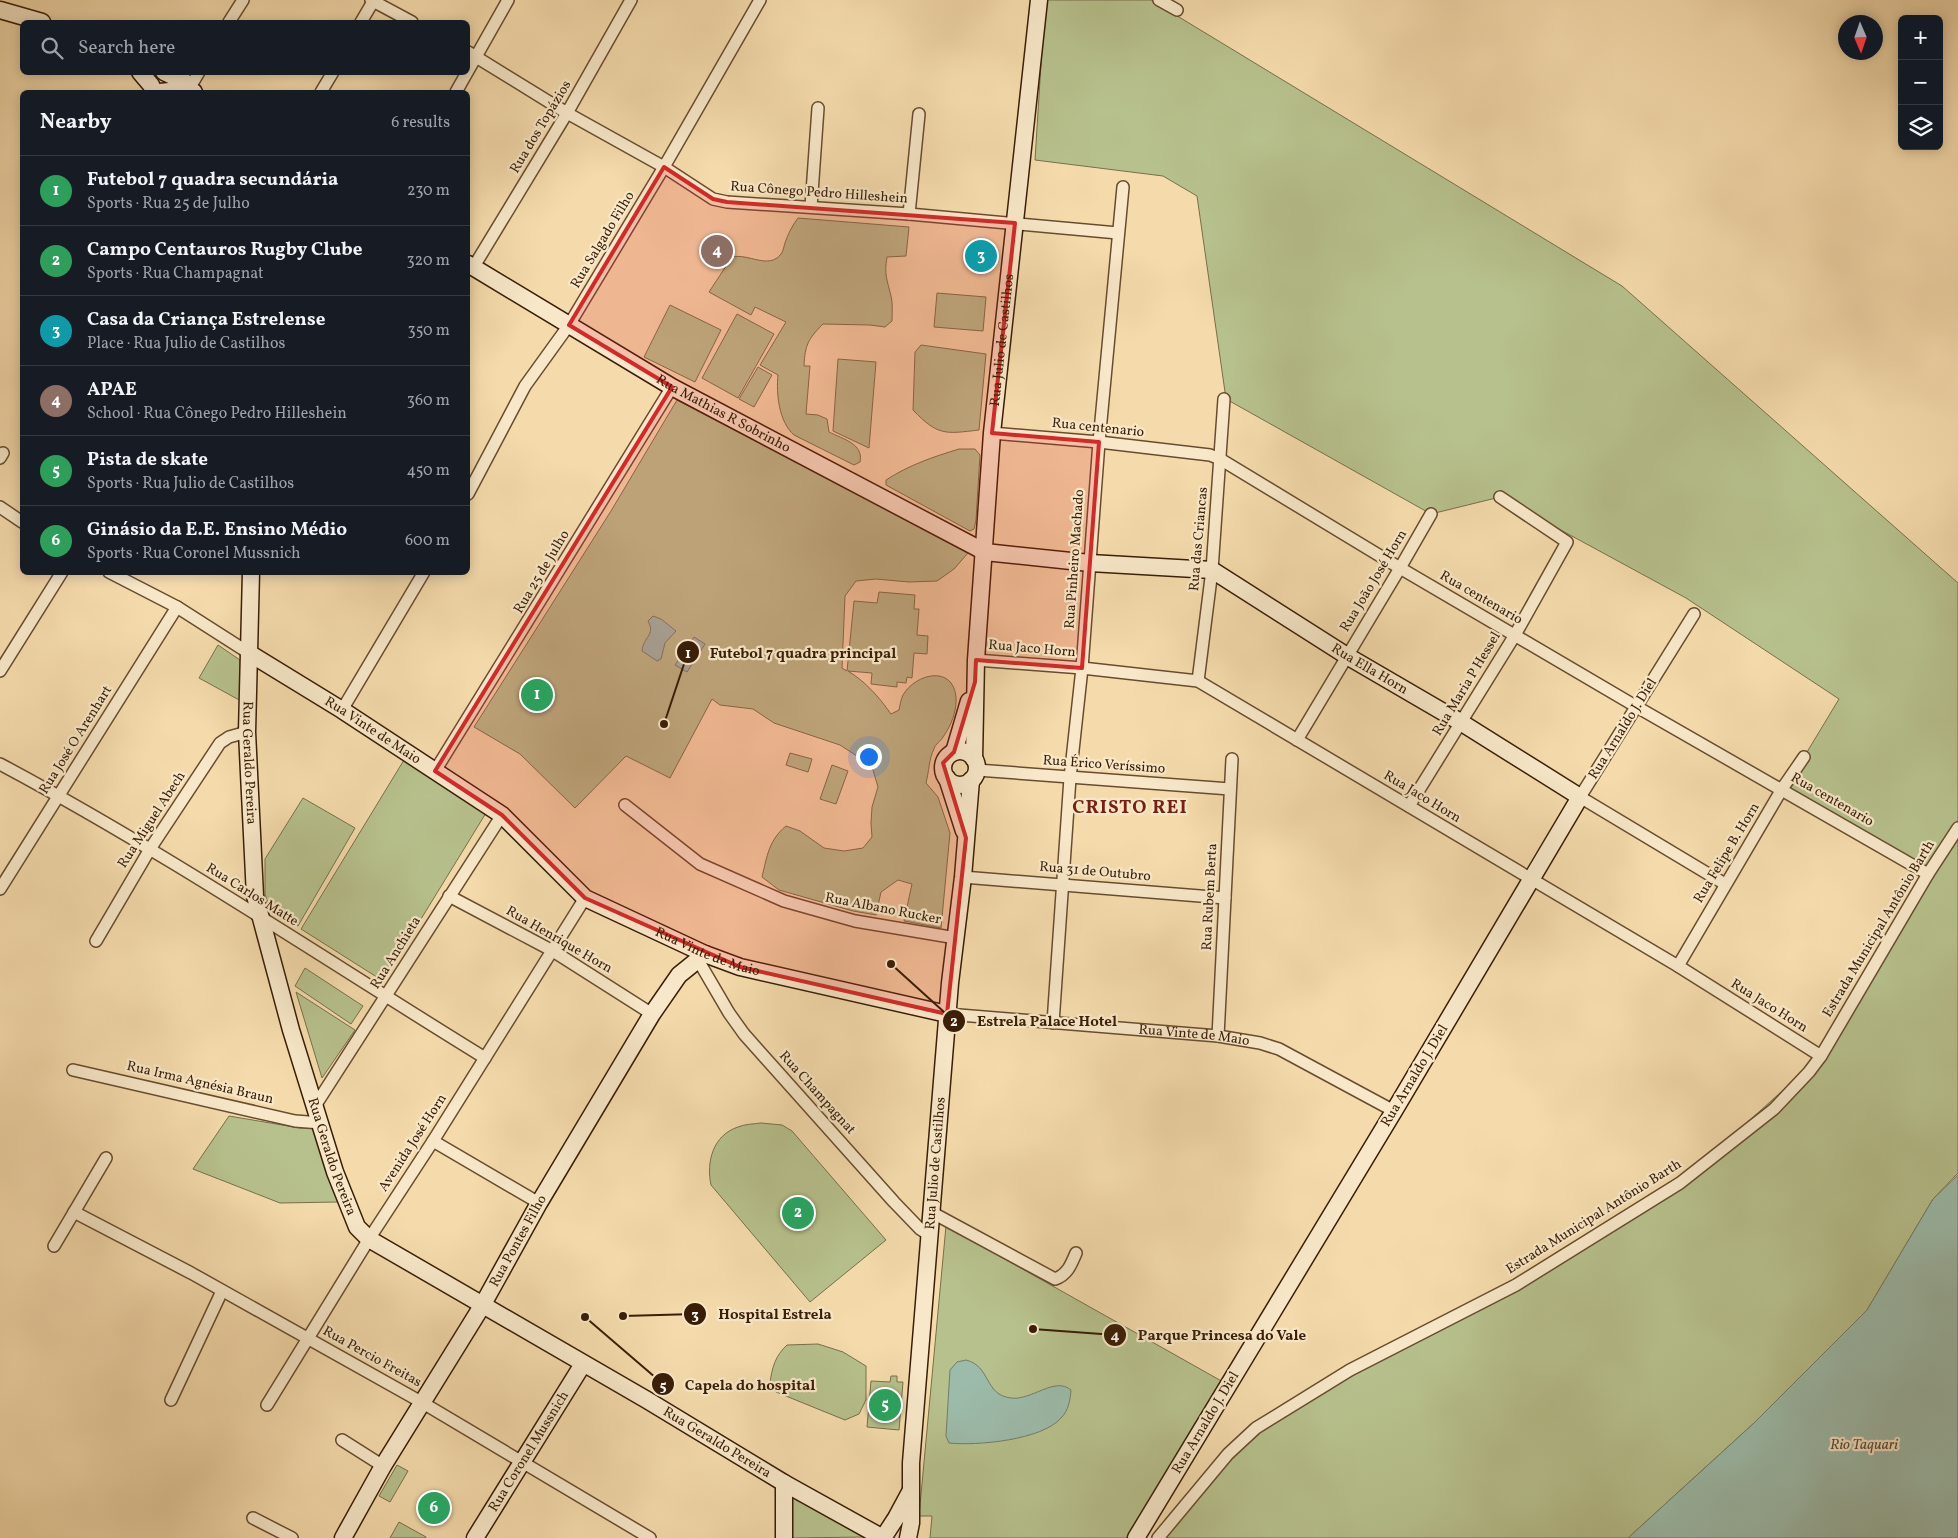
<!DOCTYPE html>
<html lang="en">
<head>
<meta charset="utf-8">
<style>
	body { margin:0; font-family:Vollkorn,serif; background:#242831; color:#f1f3f6 }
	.controls { position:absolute; right:15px; top:15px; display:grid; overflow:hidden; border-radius:8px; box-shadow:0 2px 12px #0003 }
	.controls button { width:45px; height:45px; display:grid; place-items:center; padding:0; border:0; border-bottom:1px solid #363941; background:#171b24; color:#f1f3f6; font:25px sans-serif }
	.compass { position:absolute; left:1838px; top:15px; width:45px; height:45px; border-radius:50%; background:#171b24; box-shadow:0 2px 12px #0003; rotate:178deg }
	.you { position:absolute; left:868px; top:756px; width:18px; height:18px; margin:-12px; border:4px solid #fff; border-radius:50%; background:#1a73e8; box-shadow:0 0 0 8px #1a73e833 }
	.badge { display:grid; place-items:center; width:32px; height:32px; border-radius:50%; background:#1a73e8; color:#fff; font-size:16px; font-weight:700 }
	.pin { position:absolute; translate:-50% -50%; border:2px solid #fff; box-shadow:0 1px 5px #0006 }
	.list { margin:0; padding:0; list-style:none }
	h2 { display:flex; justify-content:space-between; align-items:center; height:65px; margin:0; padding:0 20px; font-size:21px }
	h2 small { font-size:16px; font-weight:400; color:#9ea1a6 }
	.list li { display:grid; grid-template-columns:32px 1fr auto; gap:15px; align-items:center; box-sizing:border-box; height:70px; padding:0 20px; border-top:1px solid #363941 }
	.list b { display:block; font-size:19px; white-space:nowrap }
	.list p { margin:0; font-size:16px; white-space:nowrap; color:#9ea1a6 }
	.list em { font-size:16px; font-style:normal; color:#9ea1a6 }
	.icon { flex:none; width:28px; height:28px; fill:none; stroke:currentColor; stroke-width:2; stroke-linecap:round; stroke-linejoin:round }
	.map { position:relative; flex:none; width:1958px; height:1538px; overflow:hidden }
	.search { position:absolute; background:#171b24; box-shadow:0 2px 12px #0003; left:20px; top:20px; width:450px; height:55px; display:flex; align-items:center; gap:12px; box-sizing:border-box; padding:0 18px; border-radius:8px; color:#9ea1a6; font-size:19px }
	.panel { position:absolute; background:#171b24; box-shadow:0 2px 12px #0003; left:20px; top:90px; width:450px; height:485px; border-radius:8px }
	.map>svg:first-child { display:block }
	.green { fill:#b7c18d; stroke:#786f4a }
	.water { fill:#9cbbaa; stroke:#747c68 }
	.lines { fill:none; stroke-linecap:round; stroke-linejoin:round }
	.street-casing { stroke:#684c30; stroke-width:14 }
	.secondary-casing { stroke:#391d06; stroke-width:19 }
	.street { stroke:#f8e8c9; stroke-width:11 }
	.secondary { stroke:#f8e8c9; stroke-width:16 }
	.marked { fill:#d62828; fill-opacity:0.2; stroke:#d62828; stroke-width:4; stroke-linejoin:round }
	.labels { text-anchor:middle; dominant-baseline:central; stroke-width:4.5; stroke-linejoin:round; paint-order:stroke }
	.street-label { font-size:14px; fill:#391d06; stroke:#f8e8c9 }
	.water-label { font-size:15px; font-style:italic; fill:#574c37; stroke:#f8e8c9 }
	.district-label { font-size:19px; font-weight:bold; letter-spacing:1px; fill:#7a1f14; stroke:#f8e8c9 }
	.leader { fill:none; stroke:#391d06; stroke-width:2 }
	.callout-dot { fill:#391d06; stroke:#f8e8c9; stroke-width:2 }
	.mark-label { font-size:15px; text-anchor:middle; font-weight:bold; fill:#fff }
	.callout-label { font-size:15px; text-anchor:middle; font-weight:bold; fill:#391d06; stroke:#f8e8c9; stroke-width:4.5; stroke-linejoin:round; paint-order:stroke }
</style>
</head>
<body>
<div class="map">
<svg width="1958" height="1538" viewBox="0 0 1958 1538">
	<rect width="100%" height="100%" fill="#f5dbac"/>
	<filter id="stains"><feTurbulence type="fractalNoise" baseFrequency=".004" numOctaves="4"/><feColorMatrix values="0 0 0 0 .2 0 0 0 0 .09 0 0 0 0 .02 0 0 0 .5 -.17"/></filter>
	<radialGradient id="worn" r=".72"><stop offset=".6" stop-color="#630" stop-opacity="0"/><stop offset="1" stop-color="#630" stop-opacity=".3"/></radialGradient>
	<g class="green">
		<polygon points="1045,0 1151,0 1622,286 1958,583 1958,1173 1933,1199 1867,1310 1754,1423 1628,1538 1160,1538 1256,1428 1516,1285 1680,1183 1821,1056 1927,874 1782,789 1804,757 1839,699 1686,598 1500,497 1431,514 1226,399 1197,196 1163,176 1035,160"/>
		<path d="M 798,218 L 909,227 L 906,256 L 887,257 C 884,275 887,279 891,296 C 893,303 892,313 892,321 L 885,327 L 870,325 L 823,324 C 808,339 805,345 804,366 L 810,366 L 806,414 L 818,415 L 827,419 L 829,432 C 843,439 864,444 860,462 L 854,465 L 794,435 C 779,422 776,394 778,375 L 760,365 L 786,322 L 755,307 L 751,315 L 709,292 L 732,257 C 748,253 769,270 781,254 C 783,252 784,246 785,243 C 788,234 792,226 798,218 Z"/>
		<polygon points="937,293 986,297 983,331 934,327"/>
		<polygon points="670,305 721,330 695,382 644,357"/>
		<polygon points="737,314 774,334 738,398 702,378"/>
		<path d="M 921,345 L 986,354 L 979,430 C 945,434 938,436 913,410 L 915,352 Z"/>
		<polygon points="838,359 876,362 869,448 833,431"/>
		<polygon points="758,367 772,375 754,407 739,399"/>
		<path d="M 677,400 L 968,553 L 954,569 L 937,581 L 909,582 L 876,579 L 856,581 L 845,596 L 842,668 L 847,671 L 854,601 L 877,603 L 879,592 L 915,595 L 914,609 L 919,609 L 917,635 L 928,636 L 927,654 L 914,653 L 912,678 L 907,677 L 906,683 L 897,682 L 897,687 L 871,684 L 872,673 L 848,671 C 866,682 879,697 891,714 L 899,710 C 900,705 901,699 903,695 C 916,673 953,665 956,697 C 957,711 951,726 943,737 C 941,741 935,744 934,749 C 929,758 929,772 926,783 L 938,797 L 950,833 L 941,928 L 904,921 L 912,884 L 898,880 L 881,892 L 876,915 L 853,911 L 779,890 L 762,877 C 767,856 769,840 786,826 L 800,831 L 824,848 L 844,851 L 863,848 L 872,837 L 871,823 L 872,807 L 878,787 L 873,770 L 860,758 L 840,745 L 774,723 L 753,709 L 720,705 L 712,699 L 670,778 L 626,756 L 575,808 L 520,754 L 474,727 L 611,511 Z"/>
		<path d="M 959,449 L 975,449 L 980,455 L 976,520 L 974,529 L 970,531 L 886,485 L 886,480 C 909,465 933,457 959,449 Z"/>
		<polygon points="218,645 240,660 241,701 199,678"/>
		<polygon points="790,753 812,759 808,772 786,765"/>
		<polygon points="404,760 486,813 383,981 301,929"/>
		<polygon points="832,765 848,771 836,804 820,799"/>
		<polygon points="303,798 355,828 298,926 270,910 265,894 265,859"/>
		<polygon points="305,968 363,1006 351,1024 295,986"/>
		<polygon points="296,992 355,1030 322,1078"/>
		<polygon points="229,1116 300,1128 315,1128 338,1202 280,1203 193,1169"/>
		<path d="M 761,1123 L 782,1125 L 792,1131 L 886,1240 L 810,1302 L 711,1185 C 706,1162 713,1135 738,1127 C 745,1124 754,1124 761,1123 Z"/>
		<polygon points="946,1226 1225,1383 1131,1538 930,1538 932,1516 919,1516"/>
		<path d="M 818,1344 L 843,1352 L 866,1366 L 866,1400 L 859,1414 L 845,1420 L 776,1392 L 770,1383 C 772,1368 775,1356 787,1345 Z"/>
		<polygon points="891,1376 897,1376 897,1382 903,1382 899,1430 867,1427 871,1381 890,1382"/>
		<polygon points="397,1465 408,1471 390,1502 379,1496"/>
		<polygon points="790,1492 866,1537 789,1538"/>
		<polygon points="399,1522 426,1537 426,1538 390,1538"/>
	</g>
	<g class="water">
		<path d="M 653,616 L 661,619 L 676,631 L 665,643 L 661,659 L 657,661 L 642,651 C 643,637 656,635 648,621 Z"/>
		<polygon points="694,637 705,644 687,672 675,665"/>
		<polygon points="1958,1175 1958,1538 1628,1538 1754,1423 1867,1310 1933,1199"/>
		<path d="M 966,1360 C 991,1366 984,1395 1011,1398 C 1031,1401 1055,1376 1071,1390 C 1070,1400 1069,1410 1061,1418 C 1042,1440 977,1446 949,1443 L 946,1436 L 950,1370 L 957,1362 Z"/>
	</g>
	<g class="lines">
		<g class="street-casing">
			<g id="street">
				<polyline points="371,0 412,22"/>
				<polyline points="1159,0 1177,10"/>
				<polyline points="229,22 243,0"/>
				<polyline points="361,22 374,0"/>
				<polyline points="468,52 567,113 664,167 713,199 727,202 909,214 1118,233"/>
				<polyline points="189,89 199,72"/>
				<polyline points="321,92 333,72"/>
				<polyline points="456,92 508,0"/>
				<polyline points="811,207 818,108"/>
				<polyline points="909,214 919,114"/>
				<polyline points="473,268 567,113 631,0"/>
				<polyline points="992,433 1099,442 1210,455 1220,459 1400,568 1637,707 1928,874"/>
				<polyline points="0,458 3,453"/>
				<polyline points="468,494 525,386 569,325 664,167 760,0"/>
				<polyline points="0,507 22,522"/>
				<polyline points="109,572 177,607 249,653"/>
				<polyline points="1694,614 1580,797 1725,884"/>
				<polyline points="976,660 1082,668 1198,681 1678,966 1821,1056"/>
				<polyline points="0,671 62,572"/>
				<polyline points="1198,681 1212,570 1224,399"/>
				<polyline points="342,710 424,572"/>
				<polyline points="1297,740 1400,568 1431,514"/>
				<path d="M 0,764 C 167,853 324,959 485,1058"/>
				<polyline points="977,770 1230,789"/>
				<polyline points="435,771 672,387"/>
				<polyline points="625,805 700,864 784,901 855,921 956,938"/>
				<polyline points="1409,806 1515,635 1567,542 1500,497"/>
				<polyline points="963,877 1225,898"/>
				<polyline points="0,889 177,607"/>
				<polyline points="449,896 553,951 652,1014"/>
				<polyline points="96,941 150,849 220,743 229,737 247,732"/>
				<polyline points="698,960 729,1013 744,1034 894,1202 920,1229 929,1235"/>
				<polyline points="1678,966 1782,789 1804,757"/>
				<path id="s1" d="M 947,1014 L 1218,1036 L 1260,1043 L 1279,1049 L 1394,1111"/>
				<polyline points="1053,1023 1070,778 1082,668 1099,442 1123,187"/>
				<polyline points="1218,1036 1232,759"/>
				<polyline points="73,1070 295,1121 321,1123"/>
				<polyline points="315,1106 502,815"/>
				<polyline points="433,1141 539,1203"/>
				<polyline points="74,1212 191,1273 423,1403 650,1538"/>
				<path d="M 931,1212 L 1055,1279 C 1067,1275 1071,1265 1076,1253"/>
				<polyline points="54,1246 106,1158"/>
				<polyline points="171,1400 222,1291"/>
				<polyline points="267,1405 369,1239 433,1141 585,898"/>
				<polyline points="342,1440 383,1466"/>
				<polyline points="253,1518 292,1538"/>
				<polyline points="1158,1538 1228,1454 1256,1428 1350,1370 1516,1285 1680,1183 1774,1109 1809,1072 1821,1056 1928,874 1958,828"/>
			</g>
		</g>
		<g class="secondary-casing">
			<g id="secondary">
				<polyline points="0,10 42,22"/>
				<polyline points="140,72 151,85 154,92"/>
				<polyline points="164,72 185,82 189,89 194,92"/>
				<polyline points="160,92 189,89"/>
				<path id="s2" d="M 468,264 L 672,387 L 985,552 L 1090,563 L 1212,570 L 1347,656 L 1462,723 L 1580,797 L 1394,1111 L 1136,1538"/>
				<path id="s3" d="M 251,572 L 247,732 L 255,896 L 291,1030 L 335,1172 L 357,1227 L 369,1239 L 647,1400 L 784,1483 L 883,1538"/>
				<path id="s4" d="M 249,653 L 342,710 L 502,815 L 585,898 L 705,954 L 740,967 L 947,1014"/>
				<circle cx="960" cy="768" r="17"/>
				<polyline points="954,752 969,701"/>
				<path id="s5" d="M 974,759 L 976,660 L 992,433 L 1039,0"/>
				<polyline points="947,778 964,831"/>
				<path id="s6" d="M 343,1538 L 383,1466 L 482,1306 L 539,1203 L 652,1014 L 679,975 L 705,954"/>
				<path id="s7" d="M 475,1538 L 583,1364"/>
				<polyline points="784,1538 784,1483"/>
				<polyline points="883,1538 896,1518 910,1492"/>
				<path id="s8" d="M 908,1538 L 911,1523 L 911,1463 L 950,983 L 963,877 L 971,780"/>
			</g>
		</g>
		<use href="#street" class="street"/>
		<use href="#secondary" class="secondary"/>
	</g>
	<path class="marked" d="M 664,167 L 713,199 L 727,202 L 1015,223 L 992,433 L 1099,442 L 1082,668 L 976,660 L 975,682 L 954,752 L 943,763 L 966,838 L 947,1014 L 740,967 L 585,898 L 502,815 L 435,771 L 672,387 L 569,325 Z"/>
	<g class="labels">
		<g class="street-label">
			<text transform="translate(541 127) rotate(-59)">Rua dos Topázios</text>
			<text transform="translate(819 193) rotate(4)">Rua Cônego Pedro Hilleshein</text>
			<text transform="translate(603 240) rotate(-59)">Rua Salgado Filho</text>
			<text stroke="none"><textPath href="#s5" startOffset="420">Rua Julio de Castilhos</textPath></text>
			<text stroke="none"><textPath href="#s2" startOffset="296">Rua Mathias R Sobrinho</textPath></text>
			<text transform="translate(1098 428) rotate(6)">Rua centenario</text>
			<text transform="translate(1199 539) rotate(-85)">Rua das Criancas</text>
			<text transform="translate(1075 559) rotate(-86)">Rua Pinheiro Machado</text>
			<text transform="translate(542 572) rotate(-59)">Rua 25 de Julho</text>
			<text transform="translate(1374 581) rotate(-59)">Rua João José Horn</text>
			<text transform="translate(1481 598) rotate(30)">Rua centenario</text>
			<text transform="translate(1032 649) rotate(5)">Rua Jaco Horn</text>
			<text stroke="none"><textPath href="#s2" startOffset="1006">Rua Ella Horn</textPath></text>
			<text transform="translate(1467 684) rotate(-59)">Rua Maria P Hessel</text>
			<text transform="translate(1623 729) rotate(-58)">Rua Arnaldo J. Diel</text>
			<text stroke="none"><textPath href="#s4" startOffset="146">Rua Vinte de Maio</textPath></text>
			<text transform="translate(76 740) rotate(-58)">Rua José O Arenhart</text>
			<text stroke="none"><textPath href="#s3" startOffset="191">Rua Geraldo Pereira</textPath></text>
			<text transform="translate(1104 765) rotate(4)">Rua Érico Veríssimo</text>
			<text transform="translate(1422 797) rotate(31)">Rua Jaco Horn</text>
			<text transform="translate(1832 800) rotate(30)">Rua centenario</text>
			<text transform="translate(152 820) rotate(-57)">Rua Miguel Abech</text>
			<text transform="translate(1727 853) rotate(-59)">Rua Felipe B. Horn</text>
			<text transform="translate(1095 872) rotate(5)">Rua 31 de Outubro</text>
			<text transform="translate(252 895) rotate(32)">Rua Carlos Matte</text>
			<text transform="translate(1210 897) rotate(-87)">Rua Rubem Berta</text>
			<text transform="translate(883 909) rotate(11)">Rua Albano Rucker</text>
			<text transform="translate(1879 929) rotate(-59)">Estrada Municipal Antônio Barth</text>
			<text transform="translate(559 940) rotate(30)">Rua Henrique Horn</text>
			<text stroke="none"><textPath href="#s4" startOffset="552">Rua Vinte de Maio</textPath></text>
			<text transform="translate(396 953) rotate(-58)">Rua Anchieta</text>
			<text transform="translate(1769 1006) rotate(32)">Rua Jaco Horn</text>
			<text stroke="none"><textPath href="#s1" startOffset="248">Rua Vinte de Maio</textPath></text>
			<text transform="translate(1415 1076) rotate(-59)">Rua Arnaldo J. Diel</text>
			<text transform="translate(200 1083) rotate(13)">Rua Irma Agnésia Braun</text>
			<text transform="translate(817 1093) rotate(48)">Rua Champagnat</text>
			<text transform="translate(413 1143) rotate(-57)">Avenida José Horn</text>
			<text stroke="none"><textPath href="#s3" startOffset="596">Rua Geraldo Pereira</textPath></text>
			<text stroke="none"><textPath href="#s8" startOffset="376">Rua Julio de Castilhos</textPath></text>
			<text transform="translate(1594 1217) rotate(-32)">Estrada Municipal Antônio Barth</text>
			<text stroke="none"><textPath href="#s6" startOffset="345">Rua Pontes Filho</textPath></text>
			<text transform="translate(372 1357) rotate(29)">Rua Percio Freitas</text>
			<text transform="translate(1206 1423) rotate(-59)">Rua Arnaldo J. Diel</text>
			<text stroke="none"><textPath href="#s3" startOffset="1091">Rua Geraldo Pereira</textPath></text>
			<text stroke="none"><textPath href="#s7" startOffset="102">Rua Coronel Mussnich</textPath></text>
		</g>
		<g class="water-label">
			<text x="1864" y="1445">Rio Taquari</text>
		</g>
		<g class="district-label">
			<text x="1130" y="808">CRISTO REI</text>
		</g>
	</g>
	<path class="leader" d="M664 724L688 652M891 964L954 1021M623 1316L695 1314M1033 1329L1115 1335M585 1317L663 1384"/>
	<g class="callout-dot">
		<circle cx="664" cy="724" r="5"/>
		<circle cx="891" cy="964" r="5"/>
		<circle cx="623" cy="1316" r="5"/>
		<circle cx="1033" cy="1329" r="5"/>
		<circle cx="585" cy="1317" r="5"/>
		<circle cx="688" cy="652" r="12"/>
		<circle cx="954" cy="1021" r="12"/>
		<circle cx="695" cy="1314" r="12"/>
		<circle cx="1115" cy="1335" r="12"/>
		<circle cx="663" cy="1384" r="12"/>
	</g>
	<g class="mark-label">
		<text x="688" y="658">1</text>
		<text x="954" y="1026">2</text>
		<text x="695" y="1319">3</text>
		<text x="1115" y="1340">4</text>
		<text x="663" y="1390">5</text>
	</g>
	<g class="callout-label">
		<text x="803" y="658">Futebol 7 quadra principal</text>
		<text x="1047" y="1026">Estrela Palace Hotel</text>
		<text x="775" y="1319">Hospital Estrela</text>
		<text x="1222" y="1340">Parque Princesa do Vale</text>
		<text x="750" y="1390">Capela do hospital</text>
	</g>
	<rect width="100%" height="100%" filter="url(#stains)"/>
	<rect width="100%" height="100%" fill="url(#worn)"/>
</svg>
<div class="controls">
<button>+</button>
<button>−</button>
<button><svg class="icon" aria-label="layers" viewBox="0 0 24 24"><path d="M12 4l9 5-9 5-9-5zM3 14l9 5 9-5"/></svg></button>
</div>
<svg class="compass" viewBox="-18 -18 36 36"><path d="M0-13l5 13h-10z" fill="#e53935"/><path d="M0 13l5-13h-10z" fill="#9ea1a6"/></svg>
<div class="you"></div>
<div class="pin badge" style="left:537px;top:695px;background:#2e9e5b">1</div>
<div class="pin badge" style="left:798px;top:1213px;background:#2e9e5b">2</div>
<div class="pin badge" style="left:981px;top:256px;background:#0f9aa8">3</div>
<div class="pin badge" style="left:717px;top:251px;background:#8d6e63">4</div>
<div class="pin badge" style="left:885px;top:1405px;background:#2e9e5b">5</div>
<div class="pin badge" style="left:434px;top:1508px;background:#2e9e5b">6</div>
<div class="search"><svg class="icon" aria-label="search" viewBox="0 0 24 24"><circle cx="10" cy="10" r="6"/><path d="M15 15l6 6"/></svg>Search here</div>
<section class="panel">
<h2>Nearby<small>6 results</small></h2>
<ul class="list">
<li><span class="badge" style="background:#2e9e5b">1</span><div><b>Futebol 7 quadra secundária</b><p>Sports · Rua 25 de Julho</p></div><em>230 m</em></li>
<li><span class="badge" style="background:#2e9e5b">2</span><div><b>Campo Centauros Rugby Clube</b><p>Sports · Rua Champagnat</p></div><em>320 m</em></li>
<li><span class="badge" style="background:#0f9aa8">3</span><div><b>Casa da Criança Estrelense</b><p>Place · Rua Julio de Castilhos</p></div><em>350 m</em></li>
<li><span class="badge" style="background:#8d6e63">4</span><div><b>APAE</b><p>School · Rua Cônego Pedro Hilleshein</p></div><em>360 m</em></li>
<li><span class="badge" style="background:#2e9e5b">5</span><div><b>Pista de skate</b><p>Sports · Rua Julio de Castilhos</p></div><em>450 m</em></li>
<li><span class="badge" style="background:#2e9e5b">6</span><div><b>Ginásio da E.E. Ensino Médio</b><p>Sports · Rua Coronel Mussnich</p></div><em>600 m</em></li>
</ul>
</section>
</div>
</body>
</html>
